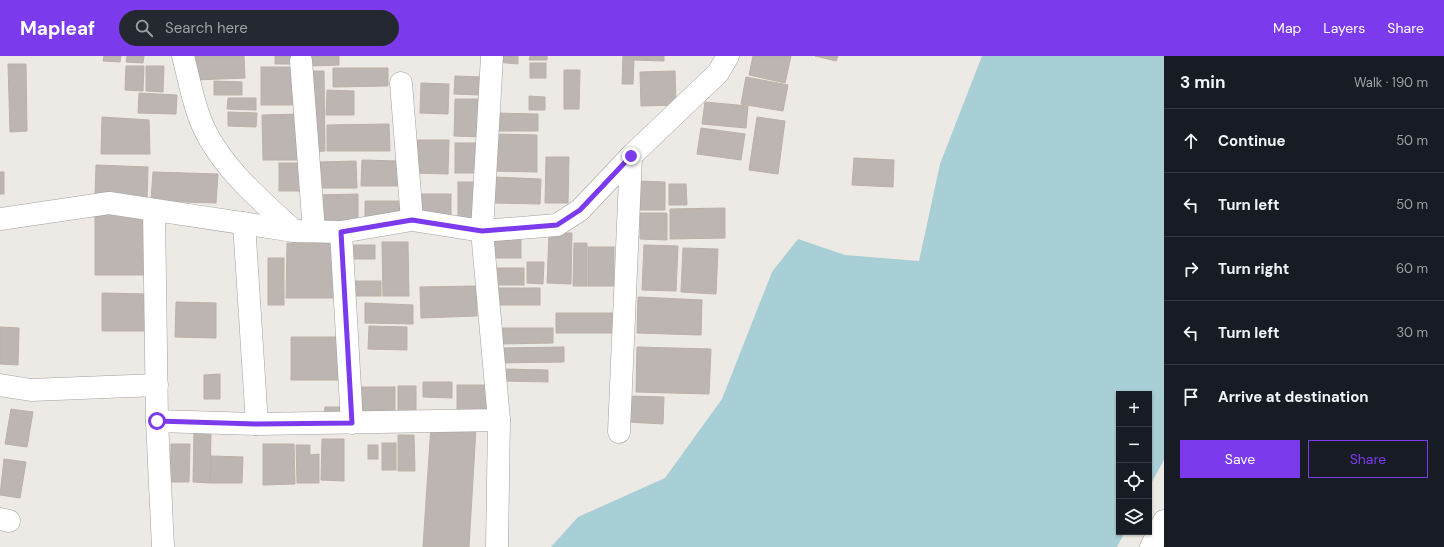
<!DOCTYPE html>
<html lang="en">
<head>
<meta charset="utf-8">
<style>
	body { margin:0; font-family:"DM Sans",sans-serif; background:#242831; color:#f1f3f6 }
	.controls { position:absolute; right:12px; bottom:12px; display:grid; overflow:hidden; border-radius:0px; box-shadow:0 1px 3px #0004 }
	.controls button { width:36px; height:36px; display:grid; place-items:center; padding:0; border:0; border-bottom:1px solid #363941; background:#171b24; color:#f1f3f6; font:20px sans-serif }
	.stop { position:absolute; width:12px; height:12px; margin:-9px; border:3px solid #7c3aed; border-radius:50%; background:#fff }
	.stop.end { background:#7c3aed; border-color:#fff; box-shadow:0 1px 4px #0008 }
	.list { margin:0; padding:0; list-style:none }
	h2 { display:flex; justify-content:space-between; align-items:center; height:52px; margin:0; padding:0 16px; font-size:17px }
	h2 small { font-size:13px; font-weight:400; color:#9ea1a6 }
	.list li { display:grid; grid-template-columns:26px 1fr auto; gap:12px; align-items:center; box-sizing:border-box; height:64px; padding:0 16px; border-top:1px solid #363941 }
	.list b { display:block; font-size:15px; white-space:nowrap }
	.list em { font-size:13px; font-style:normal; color:#9ea1a6 }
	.actions { display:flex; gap:8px; padding:12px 16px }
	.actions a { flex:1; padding:9px 0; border:1px solid #7c3aed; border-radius:0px; text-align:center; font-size:14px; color:#7c3aed }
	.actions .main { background:#7c3aed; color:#fff }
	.icon { flex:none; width:22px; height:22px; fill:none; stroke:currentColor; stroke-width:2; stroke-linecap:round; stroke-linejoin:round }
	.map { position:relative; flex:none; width:1164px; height:491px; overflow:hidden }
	header { display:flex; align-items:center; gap:24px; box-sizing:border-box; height:56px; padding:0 20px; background:#7c3aed; color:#fff }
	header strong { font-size:19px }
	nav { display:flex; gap:22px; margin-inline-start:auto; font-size:14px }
	.search { width:280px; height:36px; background:#242831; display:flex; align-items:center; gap:10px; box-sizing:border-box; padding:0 14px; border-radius:22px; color:#9ea1a6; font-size:15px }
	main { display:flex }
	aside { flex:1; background:#171b24 }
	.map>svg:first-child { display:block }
	.water { fill:#a8cfd6 }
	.building { fill:#bdb5b1; stroke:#bdb0a8 }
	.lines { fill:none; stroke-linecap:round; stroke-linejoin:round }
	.minor-casing { stroke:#a1a1a1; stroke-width:23 }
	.minor { stroke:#fff; stroke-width:22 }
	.route { stroke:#7c3aed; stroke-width:5 }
</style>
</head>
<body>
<header>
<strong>Mapleaf</strong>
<div class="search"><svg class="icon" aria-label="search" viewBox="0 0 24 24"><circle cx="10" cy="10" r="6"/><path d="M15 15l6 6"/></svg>Search here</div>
<nav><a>Map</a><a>Layers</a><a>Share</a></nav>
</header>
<main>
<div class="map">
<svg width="1164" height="491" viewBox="0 0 1164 491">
	<rect width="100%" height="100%" fill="#ede9e4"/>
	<polygon class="water" points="982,0 1164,0 1164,404 1149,431 1149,338 1119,338 1119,476 1125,476 1117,491 551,491 578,461 665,422 722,343 772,216 798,183 845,199 919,205 940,108"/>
	<g class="building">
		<polygon points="104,0 121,0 120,6 103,5"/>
		<polygon points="127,0 144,0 143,7 126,6"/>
		<polygon points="194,0 244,0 245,22 195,24"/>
		<polygon points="275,0 297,0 296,8 275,8"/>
		<polygon points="308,0 339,0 339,9 308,10"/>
		<polygon points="497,0 518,0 518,8 496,6"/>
		<polygon points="530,0 547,0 547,4 529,4"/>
		<polygon points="623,0 664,0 664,5 634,4 633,28 622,28"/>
		<polygon points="753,0 791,0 785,27 749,19"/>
		<polygon points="815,0 838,0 836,5"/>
		<rect x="530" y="7" width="16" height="15"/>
		<polygon points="8,8 26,8 27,75 10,76"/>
		<polygon points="126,10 144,10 143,35 125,34"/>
		<polygon points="146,10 164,10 163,36 146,35"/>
		<rect x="261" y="11" width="39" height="38"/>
		<polygon points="333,12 388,12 388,30 333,31"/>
		<polygon points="564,14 580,14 579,53 564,53"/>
		<polygon points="308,15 324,15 325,95 310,96"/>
		<polygon points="675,15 676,49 641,50 640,16"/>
		<polygon points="455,20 482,21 481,39 454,38"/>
		<polygon points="746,21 788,29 783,55 741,48"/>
		<polygon points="214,25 242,26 242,39 214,39"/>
		<polygon points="421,27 449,28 448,58 420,57"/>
		<polygon points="327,34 354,35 354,59 326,59"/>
		<polygon points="139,37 177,39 176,58 138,57"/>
		<polygon points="529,40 545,41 545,54 529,54"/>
		<polygon points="228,42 256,42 256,54 227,53"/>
		<polygon points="455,43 482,43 481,81 454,80"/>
		<polygon points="705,46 748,50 746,72 702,68"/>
		<polygon points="228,56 257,57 256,71 228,70"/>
		<polygon points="493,57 538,58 538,75 493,75"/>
		<polygon points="301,58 301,104 263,104 262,59"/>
		<polygon points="102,61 149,64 150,98 101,98"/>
		<polygon points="757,61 785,65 778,118 749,114"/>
		<polygon points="389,68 390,95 327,95 327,69"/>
		<polygon points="701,72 745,78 741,104 697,98"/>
		<polygon points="493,78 537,79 537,116 492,115"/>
		<polygon points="414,84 449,84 448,118 414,117"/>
		<rect x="455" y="87" width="27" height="30"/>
		<polygon points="546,101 569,101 568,147 545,147"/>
		<polygon points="854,102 894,104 893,131 852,129"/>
		<polygon points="362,104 398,105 398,130 361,130"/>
		<polygon points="356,105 357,132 319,132 318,106"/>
		<rect x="279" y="107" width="26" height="28"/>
		<polygon points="96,109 148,111 147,142 95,140"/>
		<rect x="0" y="116" width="4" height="22"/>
		<polygon points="153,116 218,118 216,147 151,145"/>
		<polygon points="494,121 541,123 540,148 494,147"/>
		<polygon points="639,125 665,126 665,154 639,154"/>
		<rect x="458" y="126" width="21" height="39"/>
		<polygon points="669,128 686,128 687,149 669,149"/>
		<polygon points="358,138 358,164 317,165 317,139"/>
		<rect x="418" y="138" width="33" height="24"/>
		<polygon points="365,145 408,145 408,163 365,164"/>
		<polygon points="725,152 725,182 670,183 670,153"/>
		<rect x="95" y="155" width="49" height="64"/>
		<polygon points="640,157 667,157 667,184 640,183"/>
		<rect x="494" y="177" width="27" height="25"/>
		<polygon points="549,177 572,177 571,228 547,227"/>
		<polygon points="382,186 408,186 409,240 383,240"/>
		<polygon points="287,187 337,187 337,242 286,242"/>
		<polygon points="574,187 587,187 587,230 573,230"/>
		<rect x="352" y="189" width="23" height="14"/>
		<polygon points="644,189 678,190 676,235 642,234"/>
		<rect x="588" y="191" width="26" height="39"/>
		<polygon points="683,192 718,193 716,238 681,236"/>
		<rect x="268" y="202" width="16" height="47"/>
		<polygon points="527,206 544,206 543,228 527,227"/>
		<rect x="495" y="212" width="29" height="17"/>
		<rect x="353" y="225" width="28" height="15"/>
		<polygon points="476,230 477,260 421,262 420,231"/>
		<rect x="494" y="232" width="46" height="17"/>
		<polygon points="102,237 148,238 148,275 102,275"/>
		<polygon points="638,241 702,244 701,279 637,277"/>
		<polygon points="176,246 216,247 216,282 175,281"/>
		<polygon points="365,247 413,249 413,268 365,267"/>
		<polygon points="556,257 618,257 619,277 556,277"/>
		<polygon points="369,270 407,271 407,294 368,293"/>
		<polygon points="0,271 19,272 18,309 0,308"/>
		<polygon points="501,272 553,272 553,287 501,288"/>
		<polygon points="291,281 342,281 343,324 291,324"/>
		<polygon points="564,291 564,306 497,307 497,292"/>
		<polygon points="637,291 711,293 709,338 636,336"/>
		<polygon points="503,313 548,314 548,326 503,325"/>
		<polygon points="220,318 220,343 204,343 204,319"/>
		<polygon points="423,326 452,326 452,342 423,341"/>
		<rect x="457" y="329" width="30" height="27"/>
		<rect x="398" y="330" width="18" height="27"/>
		<rect x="360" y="331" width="35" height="27"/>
		<polygon points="630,340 664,341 663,368 628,366"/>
		<polygon points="325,351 344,351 344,365 324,364"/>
		<polygon points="11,353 33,356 27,391 5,388"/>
		<polygon points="431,369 476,372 469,491 423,491"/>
		<polygon points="194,376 211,376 210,427 193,426"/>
		<polygon points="398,379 414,379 415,415 398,415"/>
		<polygon points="322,383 344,383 344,425 321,424"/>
		<rect x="382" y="387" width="14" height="27"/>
		<polygon points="171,388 190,388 189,426 170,426"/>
		<polygon points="263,388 294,388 295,428 263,429"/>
		<polygon points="296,389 310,389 310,399 319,398 319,427 297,427"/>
		<rect x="368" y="389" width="10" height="14"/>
		<polygon points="211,400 243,401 242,427 210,427"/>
		<polygon points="4,403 26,406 20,442 0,439"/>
	</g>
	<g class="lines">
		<g class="minor-casing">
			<g id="minor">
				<path d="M 183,0 C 190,27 195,58 209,82 C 230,119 263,146 294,175"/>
				<polyline points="301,5 314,175"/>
				<polyline points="401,27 412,164"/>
				<polyline points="154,154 157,365 257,368 499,364 482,175 492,0"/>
				<polyline points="0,163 109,147 294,175 341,176 412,164 482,175 557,169 580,154 631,100 718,17 728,0"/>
				<polyline points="244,167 257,368"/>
				<polyline points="341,176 352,367"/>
				<polyline points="0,329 31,334 157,329"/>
				<polyline points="157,365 163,491"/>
				<polyline points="619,376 631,100"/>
				<polyline points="0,463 9,465"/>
				<polyline points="497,491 499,364"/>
				<polyline points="1151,491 1164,465"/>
			</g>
		</g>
		<use href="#minor" class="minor"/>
	</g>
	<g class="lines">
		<polyline class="route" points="157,365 257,368 352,367 341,176 412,164 482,175 557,169 580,154 631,100"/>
	</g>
</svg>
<div class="controls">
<button>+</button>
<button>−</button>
<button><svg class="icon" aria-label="locate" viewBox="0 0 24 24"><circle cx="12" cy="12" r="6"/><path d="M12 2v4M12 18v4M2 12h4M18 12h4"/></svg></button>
<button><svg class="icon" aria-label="layers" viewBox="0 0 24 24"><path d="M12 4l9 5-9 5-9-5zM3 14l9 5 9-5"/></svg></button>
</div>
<div class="stop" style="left:157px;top:365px"></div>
<div class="stop end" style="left:631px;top:100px"></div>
</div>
<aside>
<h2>3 min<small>Walk · 190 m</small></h2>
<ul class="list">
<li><svg class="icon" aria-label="ahead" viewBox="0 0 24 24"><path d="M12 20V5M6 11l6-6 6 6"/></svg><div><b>Continue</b></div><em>50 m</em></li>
<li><svg class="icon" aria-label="left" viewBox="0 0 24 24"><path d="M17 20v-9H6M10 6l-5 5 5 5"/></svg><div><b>Turn left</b></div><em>50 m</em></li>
<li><svg class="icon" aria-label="right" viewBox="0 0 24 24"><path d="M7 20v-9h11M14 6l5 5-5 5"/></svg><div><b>Turn right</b></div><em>60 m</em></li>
<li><svg class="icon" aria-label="left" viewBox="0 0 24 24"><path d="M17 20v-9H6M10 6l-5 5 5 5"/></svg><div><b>Turn left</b></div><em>30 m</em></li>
<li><svg class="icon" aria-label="arrive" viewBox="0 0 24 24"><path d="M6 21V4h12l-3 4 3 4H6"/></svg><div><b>Arrive at destination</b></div></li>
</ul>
<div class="actions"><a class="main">Save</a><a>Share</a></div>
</aside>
</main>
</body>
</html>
